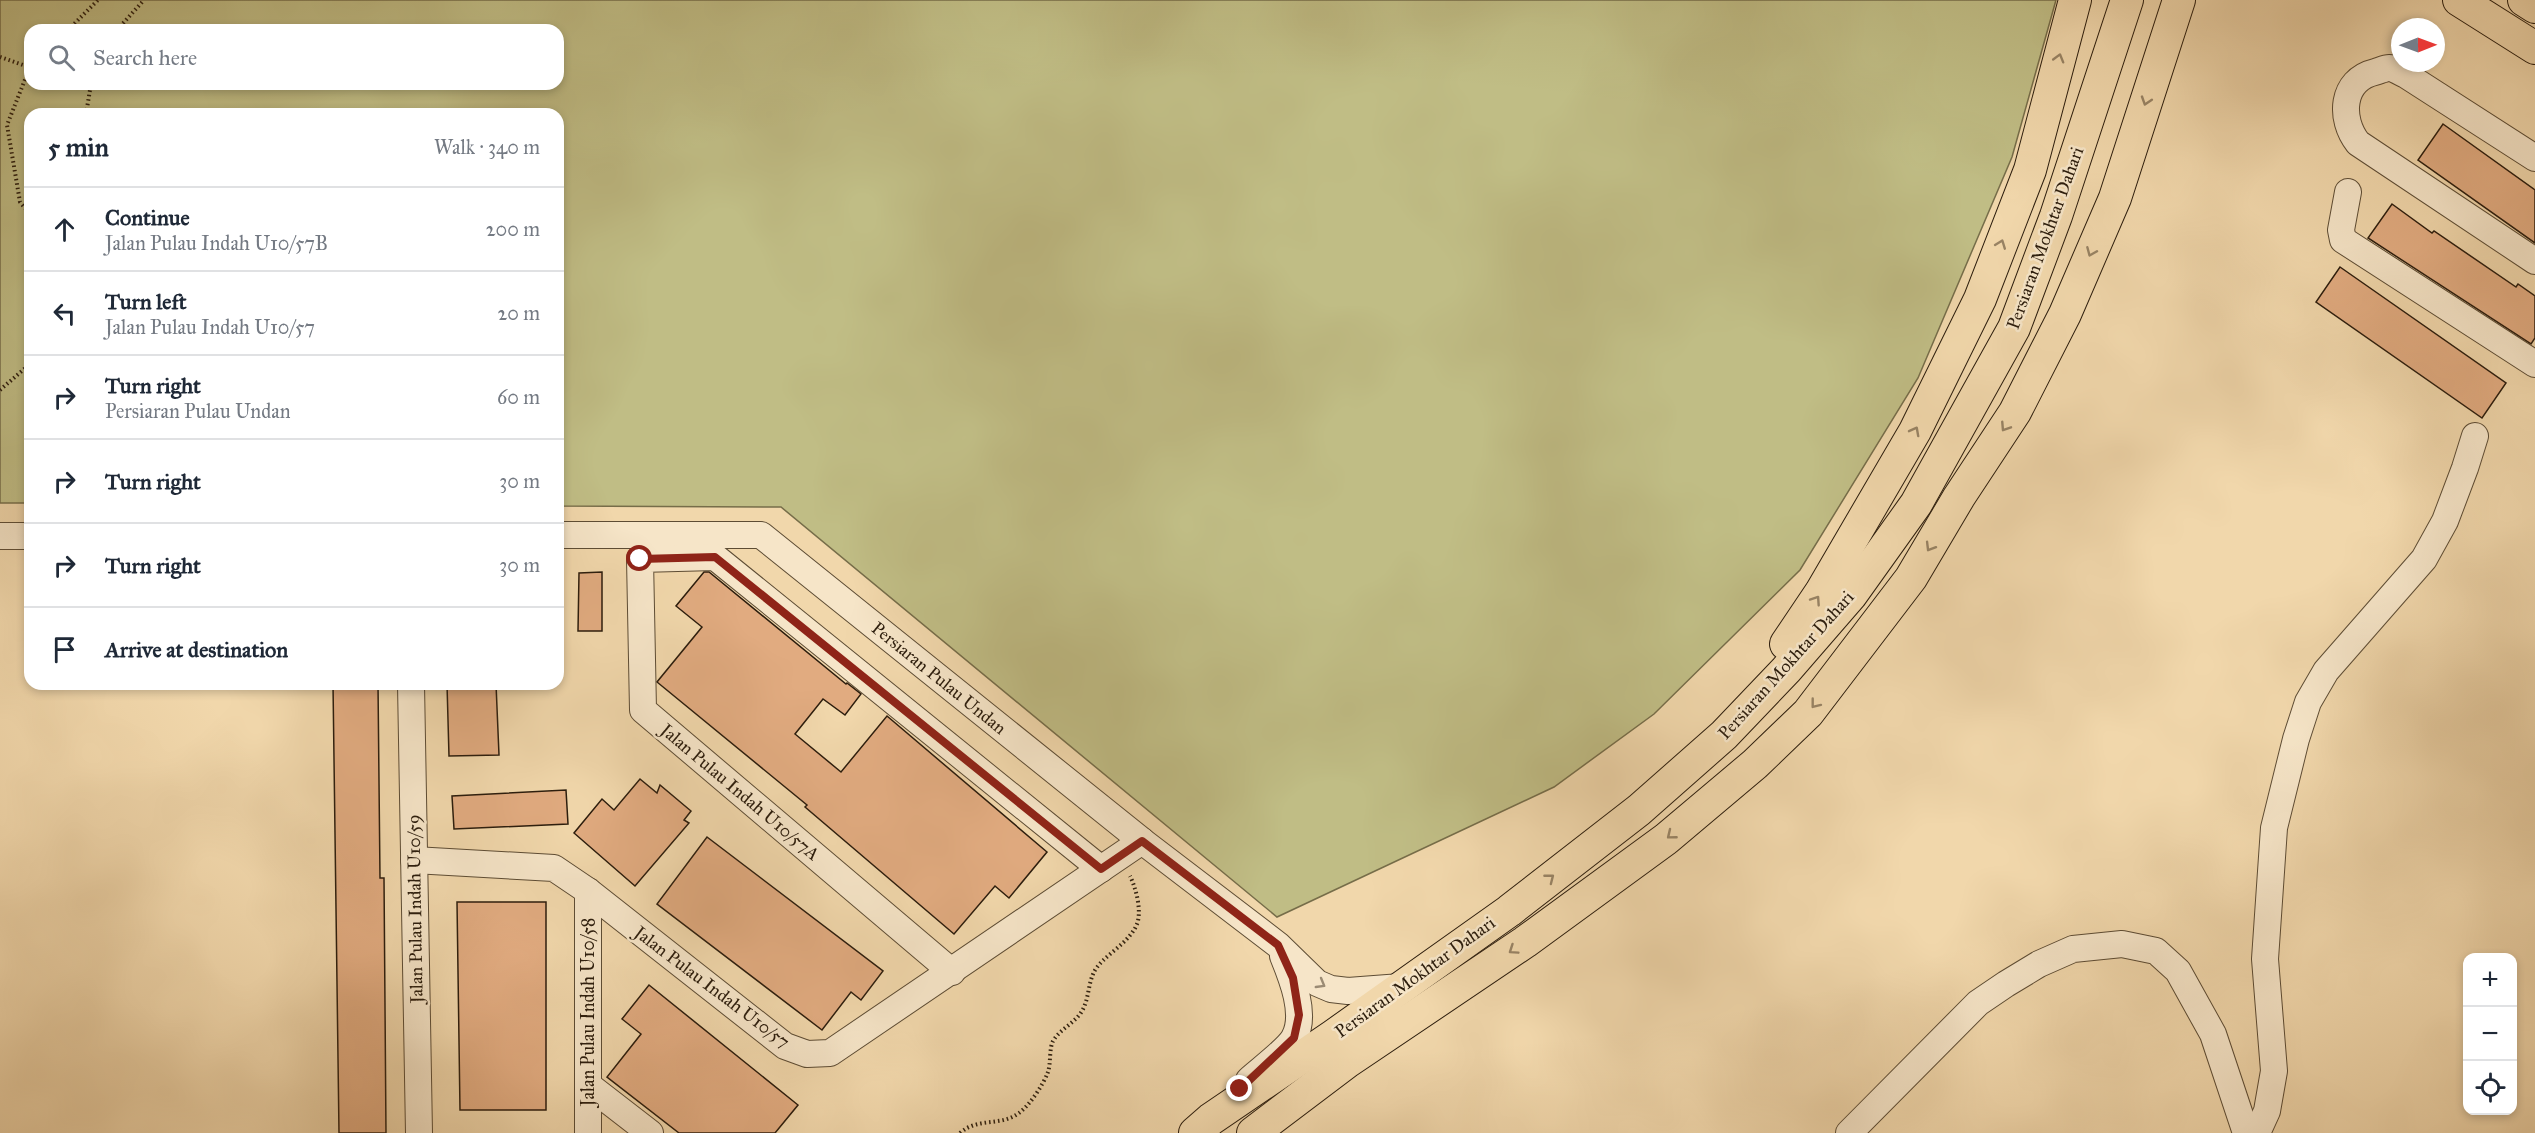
<!DOCTYPE html>
<html lang="en">
<head>
<meta charset="utf-8">
<style>
	body { margin:0; font-family:"IM FELL Great Primer",serif; background:#f2f2f3; color:#1f2937 }
	.controls { position:absolute; right:18px; bottom:18px; display:grid; overflow:hidden; border-radius:12px; box-shadow:0 3px 9px #0003 }
	.controls button { width:54px; height:54px; display:grid; place-items:center; padding:0; border:0; border-bottom:2px solid #e0e1e3; background:#fff; color:#1f2937; font:30px sans-serif }
	.compass { position:absolute; left:2391px; top:18px; width:54px; height:54px; border-radius:50%; background:#fff; box-shadow:0 3px 9px #0003; rotate:89deg }
	.stop { position:absolute; width:18px; height:18px; margin:-14px; border:4px solid #8f2418; border-radius:50%; background:#fff }
	.stop.end { background:#8f2418; border-color:#fff; box-shadow:0 2px 6px #0008 }
	.list { margin:0; padding:0; list-style:none }
	h2 { display:flex; justify-content:space-between; align-items:center; height:78px; margin:0; padding:0 24px; font-size:26px }
	h2 small { font-size:20px; font-weight:400; color:#747a83 }
	.list li { display:grid; grid-template-columns:39px 1fr auto; gap:18px; align-items:center; box-sizing:border-box; height:84px; padding:0 24px; border-top:2px solid #e0e1e3 }
	.list b { display:block; font-size:22px; white-space:nowrap }
	.list p { margin:0; font-size:20px; white-space:nowrap; color:#747a83 }
	.list em { font-size:20px; font-style:normal; color:#747a83 }
	.icon { flex:none; width:33px; height:33px; fill:none; stroke:currentColor; stroke-width:2; stroke-linecap:round; stroke-linejoin:round }
	.map { position:relative; flex:none; width:2535px; height:1133px; overflow:hidden }
	.search { position:absolute; background:#fff; box-shadow:0 3px 9px #0003; left:24px; top:24px; width:540px; height:66px; display:flex; align-items:center; gap:15px; box-sizing:border-box; padding:0 21px; border-radius:18px; color:#747a83; font-size:22px }
	.panel { position:absolute; background:#fff; box-shadow:0 3px 9px #0003; left:24px; top:108px; width:540px; height:582px; border-radius:18px }
	.map>svg:first-child { display:block }
	.green { fill:#c0bd85; stroke:#766d49; stroke-width:1.5; fill-rule:evenodd }
	.building { fill:#e1ab80; stroke:#2c1d0d; stroke-width:1.5 }
	.lines { fill:none; stroke-linecap:round; stroke-linejoin:round }
	.minor-casing { stroke:#5d4c34; stroke-width:28 }
	.major-casing { stroke:#2c1d0d; stroke-width:34 }
	.path { stroke:#2c1d0d; stroke-width:4; stroke-dasharray:1.5 3; stroke-linecap:butt }
	.minor { stroke:#f6e5c8; stroke-width:26 }
	.major { stroke:#f1d7ab; stroke-width:32 }
	.oneway { stroke:#988364 }
	.oneway2 { stroke:#9b8b74 }
	.route { stroke:#8f2418; stroke-width:8 }
	.labels { text-anchor:middle; dominant-baseline:central; stroke-width:5; stroke-linejoin:round; paint-order:stroke }
	.street-label { font-size:18px; fill:#2c1d0d; stroke:#f6e5c8 }
</style>
</head>
<body>
<div class="map">
<svg width="2535" height="1133" viewBox="0 0 2535 1133">
	<rect width="100%" height="100%" fill="#f1d7ab"/>
	<filter id="stains"><feTurbulence type="fractalNoise" baseFrequency=".00333" numOctaves="4"/><feColorMatrix values="0 0 0 0 .2 0 0 0 0 .09 0 0 0 0 .02 0 0 0 .5 -.17"/></filter>
	<radialGradient id="worn" r=".72"><stop offset=".6" stop-color="#630" stop-opacity="0"/><stop offset="1" stop-color="#630" stop-opacity=".3"/></radialGradient>
	<path class="green" d="M 0,0 L 2056,0 L 2012,157 L 1918,378 L 1800,570 L 1654,714 L 1554,787 L 1277,917 L 781,507 L 558,506 L 558,114 L 30,114 L 30,503 L 0,503 ZM 30,30 L 558,30 L 558,84 L 30,84 Z"/>
	<g class="building">
		<polygon points="2443,124 2535,190 2535,243 2418,160"/>
		<polygon points="2392,204 2432,233 2434,231 2516,287 2518,284 2535,296 2535,338 2531,344 2368,238"/>
		<polygon points="2340,267 2506,383 2482,418 2316,302"/>
		<polygon points="602,572 602,631 578,631 579,573"/>
		<polygon points="704,572 709,572 846,684 847,683 861,694 845,715 823,699 795,734 841,772 887,716 1047,852 1009,898 995,886 954,934 805,807 807,805 657,682 702,627 676,606"/>
		<polygon points="333,684 378,684 380,878 384,878 386,1133 339,1133"/>
		<polygon points="447,684 496,684 499,755 449,756"/>
		<polygon points="640,779 657,793 660,785 691,811 684,820 689,823 635,886 574,833 602,799 614,810"/>
		<polygon points="566,790 568,824 454,829 452,796"/>
		<polygon points="707,837 883,971 861,1000 851,992 822,1030 657,904"/>
		<polygon points="457,902 546,902 546,1110 460,1110"/>
		<polygon points="649,985 798,1105 775,1133 679,1133 607,1077 641,1034 622,1019"/>
	</g>
	<g class="lines">
		<g class="minor-casing">
			<g id="minor">
				<path d="M 2535,158 L 2406,75 C 2401,73 2394,68 2389,68 C 2385,68 2379,71 2375,72 C 2341,80 2339,119 2358,143 L 2535,261"/>
				<polyline points="2348,192 2341,230 2343,240 2535,364"/>
				<polyline points="558,535 761,535 1142,841 1278,945 1317,983 1331,989 1348,991 1401,987"/>
				<polyline points="0,536 30,536"/>
				<polyline points="411,684 419,1133"/>
				<polyline points="414,860 554,868 588,891 785,1046 807,1054 830,1053 1142,841"/>
				<polyline points="588,891 588,1133"/>
				<polyline points="952,972 643,710 640,559 715,557 1101,869"/>
				<path d="M 1249,1080 C 1260,1070 1288,1049 1294,1038 C 1307,1015 1292,978 1283,956"/>
				<polyline points="588,1085 650,1133"/>
				<polyline points="1849,1133 1978,1003 2006,984 2039,964 2073,949 2122,944 2156,951 2178,971 2213,1034 2246,1133"/>
				<polyline points="2257,1133 2267,1111 2274,1071 2265,959 2274,828 2296,739 2308,702 2326,671 2424,559 2445,521 2465,468 2475,436"/>
			</g>
		</g>
		<g class="major-casing">
			<g id="major">
				<polyline points="2459,0 2535,48"/>
				<polyline points="2524,0 2535,7"/>
				<polyline points="1786,644 1821,592 1915,431 1980,299 2030,170 2075,0"/>
				<polyline points="1195,1133 1211,1119 1333,1036 1509,911 1639,810 1724,735 1786,670 1851,595 1916,504 2014,328 2056,216 2127,0"/>
				<polyline points="1253,1133 1347,1062 1525,942 1666,839 1755,764 1808,713 1911,578 1959,497 2015,412 2065,314 2115,198 2179,0"/>
			</g>
		</g>
		<g class="path">
			<polyline points="68,30 98,0"/>
			<polyline points="117,30 144,0"/>
			<polyline points="0,57 29,67"/>
			<polyline points="30,67 7,125 20,202 30,214"/>
			<polyline points="86,114 91,84"/>
			<polyline points="0,390 30,364"/>
			<path d="M 960,1133 C 978,1117 1000,1127 1019,1113 C 1030,1105 1043,1085 1048,1072 C 1051,1063 1049,1049 1053,1041 C 1060,1029 1075,1023 1082,1011 C 1089,999 1088,984 1094,972 C 1102,956 1129,944 1137,924 C 1142,911 1136,888 1130,876"/>
		</g>
		<use href="#minor" class="minor"/>
		<use href="#major" class="major"/>
	</g>
	<defs><path id="oneway-chevron" d="M-2-3.5L2.5 0L-2 3.5" fill="none" stroke-width="1.6" stroke-linecap="round" stroke-linejoin="round" transform="scale(1.5)"/></defs>
	<g class="oneway">
		<use href="#oneway-chevron" transform="translate(2059 58) rotate(-74)"/>
		<use href="#oneway-chevron" transform="translate(2146 101) rotate(108)"/>
		<use href="#oneway-chevron" transform="translate(2001 244) rotate(-69)"/>
		<use href="#oneway-chevron" transform="translate(2091 252) rotate(113)"/>
		<use href="#oneway-chevron" transform="translate(2005 427) rotate(123)"/>
		<use href="#oneway-chevron" transform="translate(1915 431) rotate(-62)"/>
		<use href="#oneway-chevron" transform="translate(1930 547) rotate(121)"/>
		<use href="#oneway-chevron" transform="translate(1816 600) rotate(-56)"/>
		<use href="#oneway-chevron" transform="translate(1815 704) rotate(128)"/>
		<use href="#oneway-chevron" transform="translate(1671 835) rotate(141)"/>
		<use href="#oneway-chevron" transform="translate(1550 878) rotate(-38)"/>
		<use href="#oneway-chevron" transform="translate(1513 950) rotate(146)"/>
	</g>
	<use class="oneway2" href="#oneway-chevron" transform="translate(1321 984) rotate(30)"/>
	<g class="lines">
		<polyline class="route" points="640,559 715,557 1101,869 1142,841 1278,945 1293,978 1299,1015 1294,1038 1240,1089"/>
	</g>
	<g class="labels">
		<g class="street-label">
			<text transform="translate(2045 238) rotate(-70)">Persiaran Mokhtar Dahari</text>
			<text transform="translate(1786 665) rotate(-48)">Persiaran Mokhtar Dahari</text>
			<text transform="translate(939 678) rotate(39)">Persiaran Pulau Undan</text>
			<text transform="translate(740 792) rotate(40)">Jalan Pulau Indah U10/57A</text>
			<text transform="translate(415 909) rotate(-91)">Jalan Pulau Indah U10/59</text>
			<text transform="translate(1415 977) rotate(-36)">Persiaran Mokhtar Dahari</text>
			<text transform="translate(712 987) rotate(37)">Jalan Pulau Indah U10/57</text>
			<text transform="translate(588 1012) rotate(-90)">Jalan Pulau Indah U10/58</text>
		</g>
	</g>
	<rect width="100%" height="100%" filter="url(#stains)"/>
	<rect width="100%" height="100%" fill="url(#worn)"/>
</svg>
<div class="controls">
<button>+</button>
<button>−</button>
<button><svg class="icon" aria-label="locate" viewBox="0 0 24 24"><circle cx="12" cy="12" r="6"/><path d="M12 2v4M12 18v4M2 12h4M18 12h4"/></svg></button>
</div>
<svg class="compass" viewBox="-18 -18 36 36"><path d="M0-13l5 13h-10z" fill="#e53935"/><path d="M0 13l5-13h-10z" fill="#747a83"/></svg>
<div class="stop" style="left:640px;top:559px"></div>
<div class="stop end" style="left:1240px;top:1089px"></div>
<div class="search"><svg class="icon" aria-label="search" viewBox="0 0 24 24"><circle cx="10" cy="10" r="6"/><path d="M15 15l6 6"/></svg>Search here</div>
<section class="panel">
<h2>5 min<small>Walk · 340 m</small></h2>
<ul class="list">
<li><svg class="icon" aria-label="ahead" viewBox="0 0 24 24"><path d="M12 20V5M6 11l6-6 6 6"/></svg><div><b>Continue</b><p>Jalan Pulau Indah U10/57B</p></div><em>200 m</em></li>
<li><svg class="icon" aria-label="left" viewBox="0 0 24 24"><path d="M17 20v-9H6M10 6l-5 5 5 5"/></svg><div><b>Turn left</b><p>Jalan Pulau Indah U10/57</p></div><em>20 m</em></li>
<li><svg class="icon" aria-label="right" viewBox="0 0 24 24"><path d="M7 20v-9h11M14 6l5 5-5 5"/></svg><div><b>Turn right</b><p>Persiaran Pulau Undan</p></div><em>60 m</em></li>
<li><svg class="icon" aria-label="right" viewBox="0 0 24 24"><path d="M7 20v-9h11M14 6l5 5-5 5"/></svg><div><b>Turn right</b></div><em>30 m</em></li>
<li><svg class="icon" aria-label="right" viewBox="0 0 24 24"><path d="M7 20v-9h11M14 6l5 5-5 5"/></svg><div><b>Turn right</b></div><em>30 m</em></li>
<li><svg class="icon" aria-label="arrive" viewBox="0 0 24 24"><path d="M6 21V4h12l-3 4 3 4H6"/></svg><div><b>Arrive at destination</b></div></li>
</ul>
</section>
</div>
</body>
</html>
